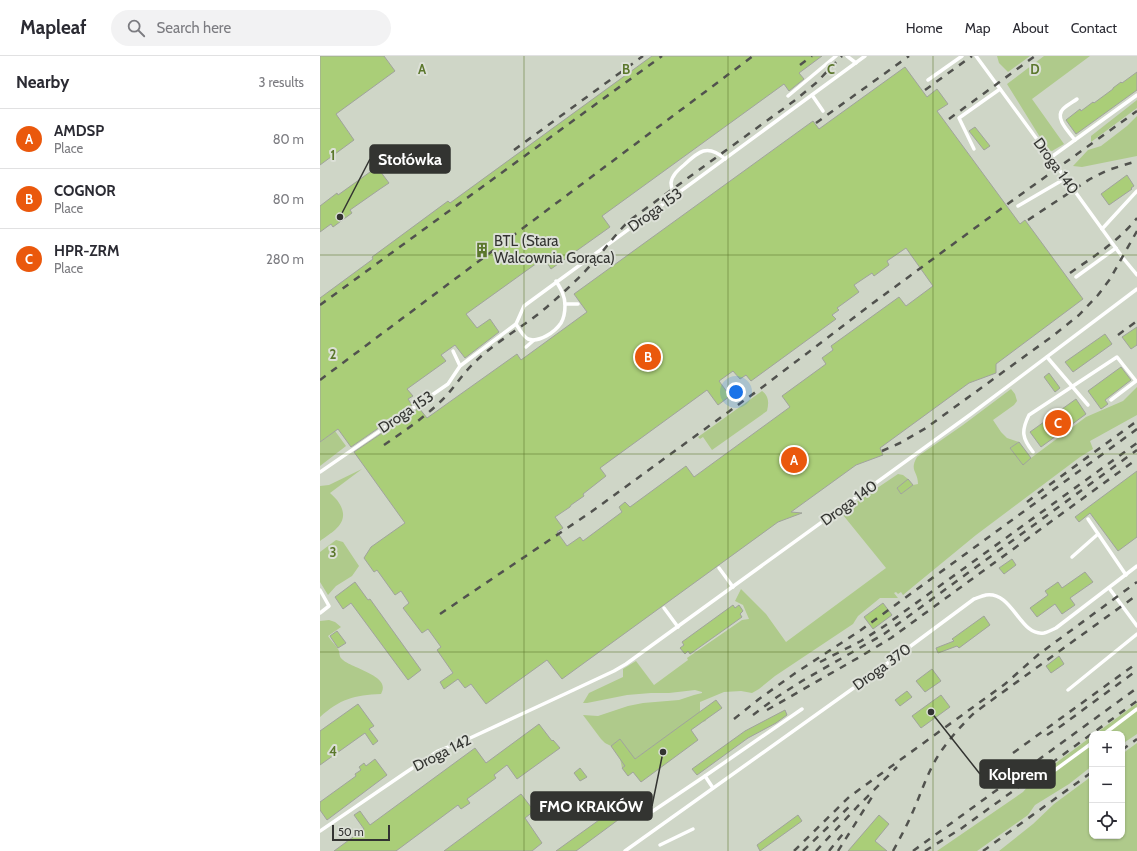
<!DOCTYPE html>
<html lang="en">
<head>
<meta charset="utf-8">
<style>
	body { margin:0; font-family:Cabin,sans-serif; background:#f2f2f3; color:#2b2b33 }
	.controls { position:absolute; right:12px; bottom:12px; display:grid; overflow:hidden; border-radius:8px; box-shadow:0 1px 3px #0004 }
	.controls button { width:36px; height:36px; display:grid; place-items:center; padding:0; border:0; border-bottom:1px solid #e1e1e2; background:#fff; color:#2b2b33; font:20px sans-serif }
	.scale { position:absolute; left:12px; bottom:10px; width:58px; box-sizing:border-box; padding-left:4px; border:2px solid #333431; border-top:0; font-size:11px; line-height:14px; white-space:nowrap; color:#333431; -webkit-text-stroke:3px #dce0d7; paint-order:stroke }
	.you { position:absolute; left:416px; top:336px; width:14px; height:14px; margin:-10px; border:3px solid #fff; border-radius:50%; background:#1a73e8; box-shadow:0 0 0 6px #1a73e833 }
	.badge { display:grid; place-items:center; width:26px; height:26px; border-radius:50%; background:#ea580c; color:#fff; font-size:13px; font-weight:700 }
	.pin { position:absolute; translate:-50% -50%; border:2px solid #fff; box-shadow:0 1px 4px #0006 }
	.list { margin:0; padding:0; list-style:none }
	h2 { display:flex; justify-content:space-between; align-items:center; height:52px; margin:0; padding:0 16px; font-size:17px }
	h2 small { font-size:13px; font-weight:400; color:#7c7c81 }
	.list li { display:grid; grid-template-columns:26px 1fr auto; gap:12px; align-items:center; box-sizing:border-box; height:60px; padding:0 16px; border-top:1px solid #e1e1e2 }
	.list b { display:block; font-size:15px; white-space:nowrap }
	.list p { margin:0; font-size:13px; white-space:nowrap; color:#7c7c81 }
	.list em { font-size:13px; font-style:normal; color:#7c7c81 }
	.icon { flex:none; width:22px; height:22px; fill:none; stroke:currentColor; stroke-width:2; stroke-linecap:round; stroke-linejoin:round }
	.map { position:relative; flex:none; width:817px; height:795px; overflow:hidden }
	header { display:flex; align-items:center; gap:24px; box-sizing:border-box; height:56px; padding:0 20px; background:#fff; border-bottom:1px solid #e1e1e2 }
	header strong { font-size:19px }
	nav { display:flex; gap:22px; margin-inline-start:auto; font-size:14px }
	.search { width:280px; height:36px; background:#f2f2f3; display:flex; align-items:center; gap:10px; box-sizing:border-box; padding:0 14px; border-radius:22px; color:#7c7c81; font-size:15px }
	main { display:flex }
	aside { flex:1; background:#fff }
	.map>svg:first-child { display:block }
	.built { fill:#cfd6c7; fill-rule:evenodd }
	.green { fill:#afca8b }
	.building { fill:#aace78; stroke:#a0a39c; fill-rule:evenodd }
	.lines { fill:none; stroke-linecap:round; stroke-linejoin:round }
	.lane { stroke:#fff; stroke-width:3.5 }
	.rail { stroke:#51524e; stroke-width:2.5; stroke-dasharray:7 7; stroke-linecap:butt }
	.grid { fill:none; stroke:#5b772c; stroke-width:1; stroke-opacity:0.55 }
	.labels { text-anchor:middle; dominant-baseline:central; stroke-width:4; stroke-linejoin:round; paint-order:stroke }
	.street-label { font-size:15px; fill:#333431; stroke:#dce0d7 }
	.poi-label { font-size:15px; fill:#333431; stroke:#dce0d7; text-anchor:start }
	.grid-label { font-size:13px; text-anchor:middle; font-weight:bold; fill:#5b772c; stroke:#dce0d7; stroke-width:4; stroke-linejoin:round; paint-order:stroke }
	.leader { fill:none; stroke:#333431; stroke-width:1.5 }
	.callout-dot { fill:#333431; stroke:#dce0d7; stroke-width:1.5 }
	.callout { fill:#333431; stroke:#333431; stroke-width:1.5 }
	.callout-label { font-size:16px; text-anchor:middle; font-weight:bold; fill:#fff }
</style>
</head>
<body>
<header>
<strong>Mapleaf</strong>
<div class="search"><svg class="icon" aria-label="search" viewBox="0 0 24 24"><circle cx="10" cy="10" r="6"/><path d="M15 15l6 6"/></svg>Search here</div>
<nav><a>Home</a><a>Map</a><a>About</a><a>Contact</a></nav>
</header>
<main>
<aside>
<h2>Nearby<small>3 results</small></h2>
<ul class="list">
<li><span class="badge">A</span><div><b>AMDSP</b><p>Place</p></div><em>80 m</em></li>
<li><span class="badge">B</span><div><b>COGNOR</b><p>Place</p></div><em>80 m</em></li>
<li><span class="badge">C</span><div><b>HPR-ZRM</b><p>Place</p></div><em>280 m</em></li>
</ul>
</aside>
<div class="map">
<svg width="817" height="795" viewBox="0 0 817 795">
	<rect width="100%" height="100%" fill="#dce0d7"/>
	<path class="built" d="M 0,0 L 817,0 L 817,795 L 0,795 ZM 772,678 L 802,678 L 802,780 L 772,780 Z"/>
	<g class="green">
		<polygon points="677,0 710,0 688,16 679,7"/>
		<polygon points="724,0 770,0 712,43 744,88 732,95 728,94 687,28"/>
		<polygon points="817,44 817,52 771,86 771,80"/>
		<polygon points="817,60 817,100 762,111 753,110 768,94 781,90 807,70"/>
		<path d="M 817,331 L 817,359 L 770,385 L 773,393 L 760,401 L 656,479 L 589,534 L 583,539 L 581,536 L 578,538 L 576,536 L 574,537 L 578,542 L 560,542 L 538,560 L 533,568 L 455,620 L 439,633 L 432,637 L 421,635 L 404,636 L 380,646 L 380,656 L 386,665 L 382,666 L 374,661 L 302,712 L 300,702 L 309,695 L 300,683 L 291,690 L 285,687 L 281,683 L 263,659 L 278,660 L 308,650 L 323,647 L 359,644 L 374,639 L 382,637 L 382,636 L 375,634 L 349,637 L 331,637 L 307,639 L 267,647 L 263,647 L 269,637 L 303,621 L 303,613 L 316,605 L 334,629 L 368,604 L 367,602 L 422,564 L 429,563 L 423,549 L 415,545 L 421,533 L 446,558 L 466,586 L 566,512 L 523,459 L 526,453 L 578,418 L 583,419 L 588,423 L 577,432 L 581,438 L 593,429 L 598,428 C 598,415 589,415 597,401 L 643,369 L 691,333 L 695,338 L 697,345 L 694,349 L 673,364 L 681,376 L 687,382 L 699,386 L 690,392 L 703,408 L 766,361 L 803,345 Z"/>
		<path d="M 442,335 C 449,340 449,347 447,355 L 392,394 L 383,381 L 380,383 L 378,381 Z"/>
		<polygon points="15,375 26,390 0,410 0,386"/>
		<path d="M 42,413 L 10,437 C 13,440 17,443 19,447 C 31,466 14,475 0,485 L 0,430 L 9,429 Z"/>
		<polygon points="16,484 23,486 39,510 32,520 16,530 8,539 0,526 0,496"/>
		<path d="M 9,564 L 15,566 L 21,571 L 8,580 C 11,585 16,589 18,593 C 20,596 19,600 21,602 C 28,612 73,619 61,638 C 34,639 20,643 0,661 L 0,565 Z"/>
		<polygon points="817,647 817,678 802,688 802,678 775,678"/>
		<polygon points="772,680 772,710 749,728 715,749 708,759 657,795 617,795 703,736 713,724"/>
		<polygon points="817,687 817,795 679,795 713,768 734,748 772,720 772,780 802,780 802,698"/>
	</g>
	<g class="building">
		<polygon points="0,0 64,0 75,15 16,58 34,84 0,109"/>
		<polygon points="332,0 502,0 479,17 484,23 469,35 464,28 282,160 290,171 231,213 224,202 146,258 157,272 170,263 179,276 145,302 135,289 121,299 126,305 87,333 93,340 88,343 92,349 31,391 18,373 0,386 0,242 53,203 52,201 67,190 128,145 130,147"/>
		<path d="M 585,11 L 607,41 L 617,33 L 628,48 L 617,55 L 700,168 L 705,164 L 763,243 L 676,308 L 676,317 L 649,327 L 560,392 L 563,399 L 536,409 L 471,456 L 482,457 L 458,466 L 242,623 L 227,604 L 166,648 L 151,628 L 145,632 L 138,623 L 124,633 L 120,626 L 133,617 L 117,594 L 121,591 L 108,573 L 102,577 L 83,552 L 89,547 L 81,535 L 75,539 L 57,514 L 54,516 L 44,502 L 51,491 L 85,467 L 34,396 L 99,352 L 107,362 L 197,298 L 201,304 L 267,256 L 254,238 L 493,65 L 499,73 ZM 586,192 L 613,230 L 586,250 L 579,241 L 511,290 L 513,294 L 502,302 L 506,308 L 462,340 L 470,351 L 374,421 L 366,410 L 310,451 L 305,446 L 299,451 L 302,456 L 263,485 L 260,481 L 247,490 L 237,476 L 243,472 L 235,461 L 250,451 L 251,449 L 264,440 L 263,438 L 286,420 L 280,412 L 387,334 L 398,349 L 410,340 L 399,325 L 413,315 L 420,323 L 426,319 L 431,325 L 516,263 L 512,259 L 519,254 L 517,252 L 539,236 L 534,229 L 552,217 L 554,220 L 569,209 L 567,205 Z"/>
		<polygon points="817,16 817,34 756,78 746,64 760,53 761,55 773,46 774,47 793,33 793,32 801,26 802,27"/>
		<polygon points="655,71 670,90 664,94 649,75"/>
		<polygon points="57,111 69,127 60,133 30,154 32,157 13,171 11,168 0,176 0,150 17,137 18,139"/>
		<polygon points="807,119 814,130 811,132 812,133 789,149 781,138"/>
		<polygon points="817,271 817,289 811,293 802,281"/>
		<polygon points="785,278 792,288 753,316 745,306"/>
		<polygon points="801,311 811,324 785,344 788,348 781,353 768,335"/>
		<polygon points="729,317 740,332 735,336 724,321"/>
		<polygon points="756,343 766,358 721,391 710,376"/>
		<polygon points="699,386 711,402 703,409 690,392"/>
		<polygon points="817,415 817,481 798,495 770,457 759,466 755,461"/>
		<polygon points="588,423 593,429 581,438 577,432"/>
		<polygon points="692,503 696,509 684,518 679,512"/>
		<polygon points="765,516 773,526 750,542 755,549 742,558 735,548 717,561 710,552 728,539 725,535 738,526 742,532"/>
		<polygon points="35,526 48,544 50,543 101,614 88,624 31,547 23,553 15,541"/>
		<polygon points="563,547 572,559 553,573 544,561"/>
		<polygon points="413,549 415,552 419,549 423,555 420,558 422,561 370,598 368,595 365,598 360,592 364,589 362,586"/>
		<polygon points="664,560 670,569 639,592 637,590 618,597 616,592 634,585 632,583"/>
		<polygon points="17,575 26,587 18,592 10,580"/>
		<polygon points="739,600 744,608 731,617 726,610"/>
		<polygon points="612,613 621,625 605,636 596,625"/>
		<polygon points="587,635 592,641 580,650 575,644"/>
		<polygon points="621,639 630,651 601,672 592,660"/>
		<polygon points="396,644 402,652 371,674 378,684 321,726 313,716 308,720 302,712 305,710 291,690 300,683 315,703"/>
		<polygon points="38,648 54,670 49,673 58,685 53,689 45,677 0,709 0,675"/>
		<polygon points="465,654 467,659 456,667 428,682 377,719 372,713 425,675"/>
		<polygon points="219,668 232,685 233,684 240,692 197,723 187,709 174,719 176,722 147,743 150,747 141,753 138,749 76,795 14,795 44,773 34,759 40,755 50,769 155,692 166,707"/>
		<polygon points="55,703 67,719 7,764 0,754 0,746 36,720 35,718 41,714 39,711 44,707 46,710"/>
		<polygon points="260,712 267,721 260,725 254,717"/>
		<polygon points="201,738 214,755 205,762 222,787 212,795 124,795"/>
		<polygon points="293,749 302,761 256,795 236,795 286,759 289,756 287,754"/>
		<polygon points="478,759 482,765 440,795 437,789"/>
		<polygon points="559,759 569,768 555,785 567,795 528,795"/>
	</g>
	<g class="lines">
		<g class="lane">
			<polyline points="527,0 536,7"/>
			<polyline points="656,0 738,112 803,202 817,219"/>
			<polyline points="608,24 642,0"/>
			<polyline points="492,39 503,55"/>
			<polyline points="468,40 516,0"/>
			<path d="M 755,84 C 749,76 734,62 743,53 C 747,49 753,46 757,43"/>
			<polyline points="654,93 639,62 680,33"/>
			<polyline points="730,102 817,39"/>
			<path d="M 354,139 C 353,135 351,131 351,127 C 352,119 358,114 364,109 C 378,96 387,87 405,103"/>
			<polyline points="698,150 746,122"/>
			<polyline points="782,173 817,135"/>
			<polyline points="756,221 796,192"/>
			<polyline points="245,248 258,248"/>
			<path d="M 196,268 C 199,273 203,280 208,283 C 219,287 235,276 241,267 C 244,262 245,255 245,249 C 245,240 241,233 236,225"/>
			<polyline points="206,291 214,284"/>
			<polyline points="133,295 140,310"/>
			<polyline points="727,301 768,349"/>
			<path d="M 713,396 C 702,382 701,375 709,359 L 797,301 L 816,325 L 791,344"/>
			<polyline points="0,416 128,328 140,310 196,268 204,250 545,0"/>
			<polyline points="768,463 806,519"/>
			<polyline points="752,501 778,478"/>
			<polyline points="399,512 413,531"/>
			<polyline points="789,532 817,570"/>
			<polyline points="0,534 9,550 0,557"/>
			<polyline points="344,552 358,571"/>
			<polyline points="748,634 817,578"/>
			<polyline points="784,678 817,653"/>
			<polyline points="735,714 772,687"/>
			<polyline points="385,720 482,653"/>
			<polyline points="333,755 385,720 393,732"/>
			<polyline points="0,775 85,717 118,695 148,683 247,637 294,615 306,608 651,358 817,233"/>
			<polyline points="340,789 373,773"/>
			<path d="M 305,795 L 549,621 L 654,543 C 657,542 662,540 666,539 C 693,535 700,581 724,577 C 728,576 732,574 736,572 L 817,510"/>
		</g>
		<g class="rail">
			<polyline points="480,9 492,0"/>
			<polyline points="605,34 652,0"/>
			<polyline points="629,63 715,0"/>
			<polyline points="496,67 589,0"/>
			<polyline points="194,94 323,0"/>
			<polyline points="708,164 770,123 788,114 817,105"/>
			<path d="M 750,217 C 773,201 799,185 817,162"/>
			<polyline points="0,249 342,0"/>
			<polyline points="798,279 817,265"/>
			<polyline points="0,324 433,0"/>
			<path d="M 64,389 C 86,374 108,359 126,340 C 135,330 142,319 152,309 C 174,286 204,271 228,250 C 243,237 257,224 270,210 C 284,195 295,178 310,164 L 474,45 L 496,27 L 522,0"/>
			<polyline points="562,395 580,387 606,372 734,279 759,259 778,239 790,223 817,175"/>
			<polyline points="707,446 721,435 817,365"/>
			<polyline points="120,558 271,456 444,330 549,250 689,147 817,55"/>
			<polyline points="500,606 541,585 563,571 817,387"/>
			<polyline points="447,654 543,599 571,582 817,403"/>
			<polyline points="433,659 457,641 482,625 564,578 817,394"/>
			<polyline points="414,663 439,643 474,618 541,574 817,373"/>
			<polyline points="727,679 741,670 816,615"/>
			<polyline points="802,694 817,683"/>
			<polyline points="693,697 817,607"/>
			<polyline points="474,795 529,741 685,628 719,598 817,526"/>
			<polyline points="483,795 532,748"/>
			<polyline points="496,795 537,751 577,711"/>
			<polyline points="509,795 526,774"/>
			<polyline points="518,795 552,741"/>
			<path d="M 573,795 C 579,784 585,773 590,762 C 600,741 606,719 618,700 C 628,684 641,670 654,657 L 817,539"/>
			<polyline points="593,795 817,632"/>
			<polyline points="605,795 642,772 817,645"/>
			<polyline points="663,795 772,716"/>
		</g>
	</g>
	<path class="grid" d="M 204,0 L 204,795M 408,0 L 408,795M 613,0 L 613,795M 0,199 L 817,199M 0,398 L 817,398M 0,596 L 817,596"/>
	<defs>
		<g id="building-bare" transform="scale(1.2)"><path d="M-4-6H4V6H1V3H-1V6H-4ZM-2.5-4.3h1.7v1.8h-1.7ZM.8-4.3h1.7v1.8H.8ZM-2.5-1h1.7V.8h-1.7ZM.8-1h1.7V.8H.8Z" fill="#5b772c" stroke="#dce0d7" stroke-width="2.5" paint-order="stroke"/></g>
	</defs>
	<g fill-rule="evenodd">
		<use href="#building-bare" x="162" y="194"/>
	</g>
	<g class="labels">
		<g class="street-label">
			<text transform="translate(736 110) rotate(54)">Droga 140</text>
			<text transform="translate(335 154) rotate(-36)">Droga 153</text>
			<text transform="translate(86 356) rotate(-34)">Droga 153</text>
			<text transform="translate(529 447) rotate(-36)">Droga 140</text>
			<text transform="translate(562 611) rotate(-36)">Droga 370</text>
			<text transform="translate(122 697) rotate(-27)">Droga 142</text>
		</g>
		<g class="poi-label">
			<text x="174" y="185">BTL (Stara<tspan x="174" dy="17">Walcownia Gorąca)</tspan></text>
		</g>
	</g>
	<g class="grid-label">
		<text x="102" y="18">A</text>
		<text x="306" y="18">B</text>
		<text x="511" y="18">C</text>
		<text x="715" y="18">D</text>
		<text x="13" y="104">1</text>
		<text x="13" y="303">2</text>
		<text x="13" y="501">3</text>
		<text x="13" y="700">4</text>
	</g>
	<path class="leader" d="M20 161L50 103M611 656L660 718M343 696L332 750"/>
	<g class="callout-dot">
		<circle cx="20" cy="161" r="4"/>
		<circle cx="611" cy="656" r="4"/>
		<circle cx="343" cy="696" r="4"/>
	</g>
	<g class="callout">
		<rect x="50" y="89" width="80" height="28" rx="4"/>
		<rect x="660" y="704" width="75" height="28" rx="4"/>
		<rect x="211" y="736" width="121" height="28" rx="4"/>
	</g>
	<g class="callout-label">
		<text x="90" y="109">Stołówka</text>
		<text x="698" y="724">Kolprem</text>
		<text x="271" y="756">FMO KRAKÓW</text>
	</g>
</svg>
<div class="controls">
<button>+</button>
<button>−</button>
<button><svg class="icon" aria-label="locate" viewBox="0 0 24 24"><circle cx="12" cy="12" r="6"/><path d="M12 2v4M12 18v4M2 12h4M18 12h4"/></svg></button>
</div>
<div class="scale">50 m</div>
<div class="you"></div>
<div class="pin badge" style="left:474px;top:404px">A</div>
<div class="pin badge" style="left:328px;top:301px">B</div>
<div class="pin badge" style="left:738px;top:367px">C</div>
</div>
</main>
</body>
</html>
